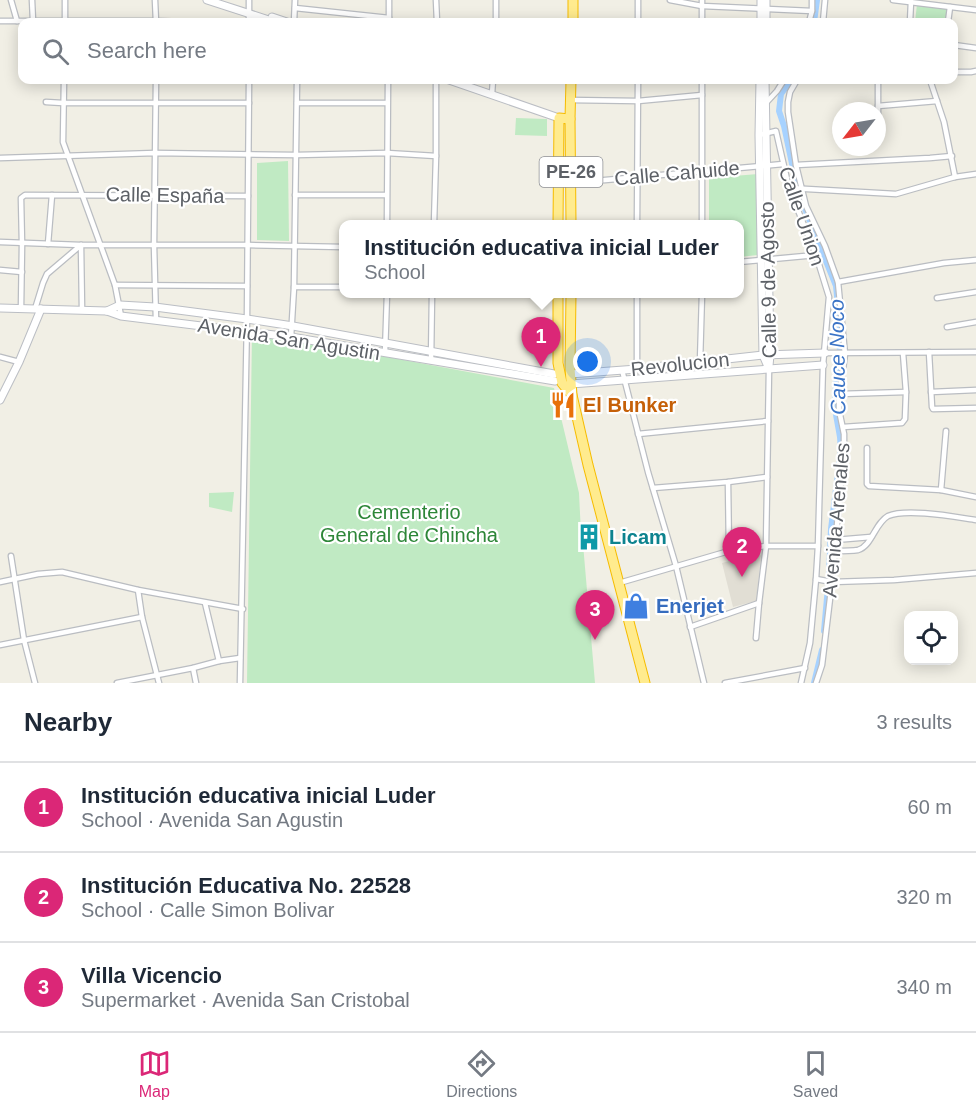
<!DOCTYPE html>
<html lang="en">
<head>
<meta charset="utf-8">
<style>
	body { margin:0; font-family:Helvetica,sans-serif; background:#f6f6f7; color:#1f2937 }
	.controls { position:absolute; right:18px; bottom:18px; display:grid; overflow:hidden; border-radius:12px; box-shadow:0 3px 15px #0003 }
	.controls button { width:54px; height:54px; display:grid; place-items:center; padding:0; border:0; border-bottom:2px solid #e0e1e3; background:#fff; color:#1f2937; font:30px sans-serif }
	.compass { position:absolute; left:832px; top:102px; width:54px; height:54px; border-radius:50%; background:#fff; box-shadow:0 3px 15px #0003; rotate:239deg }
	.you { position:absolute; left:588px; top:362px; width:21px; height:21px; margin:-15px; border:4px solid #fff; border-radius:50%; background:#1a73e8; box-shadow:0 0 0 9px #1a73e833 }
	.badge { display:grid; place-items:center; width:39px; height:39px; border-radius:50%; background:#db2777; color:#fff; font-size:20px; font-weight:700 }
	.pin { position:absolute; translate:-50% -50px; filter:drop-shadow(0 2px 3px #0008) }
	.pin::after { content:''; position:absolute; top:32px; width:21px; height:18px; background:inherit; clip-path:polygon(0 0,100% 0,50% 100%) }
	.popup { position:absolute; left:339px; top:220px; width:405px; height:78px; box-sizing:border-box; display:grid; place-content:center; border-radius:12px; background:#fff; filter:drop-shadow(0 2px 4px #0005); font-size:20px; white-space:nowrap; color:#747a83 }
	.popup b { font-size:22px; color:#1f2937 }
	.popup::after { content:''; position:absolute; left:50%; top:100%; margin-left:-12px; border:12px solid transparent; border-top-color:#fff }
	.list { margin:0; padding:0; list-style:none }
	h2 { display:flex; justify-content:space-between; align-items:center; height:78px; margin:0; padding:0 24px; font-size:26px }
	h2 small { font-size:20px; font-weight:400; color:#747a83 }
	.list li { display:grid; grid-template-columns:39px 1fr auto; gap:18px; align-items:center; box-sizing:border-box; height:90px; padding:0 24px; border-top:2px solid #e0e1e3 }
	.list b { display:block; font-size:22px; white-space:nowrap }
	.list p { margin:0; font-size:20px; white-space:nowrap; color:#747a83 }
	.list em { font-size:20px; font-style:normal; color:#747a83 }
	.icon { flex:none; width:33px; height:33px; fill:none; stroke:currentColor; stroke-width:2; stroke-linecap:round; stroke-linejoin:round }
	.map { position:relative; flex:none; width:976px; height:683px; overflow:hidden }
	.search { position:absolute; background:#fff; box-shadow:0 3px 15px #0003; left:18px; right:18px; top:18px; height:66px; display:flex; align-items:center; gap:15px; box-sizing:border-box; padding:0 21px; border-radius:12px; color:#747a83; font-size:22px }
	.sheet { height:348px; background:#fff }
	nav { display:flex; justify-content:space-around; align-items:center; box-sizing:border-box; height:84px; border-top:2px solid #e0e1e3; background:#fff; font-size:16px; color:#747a83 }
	nav a { display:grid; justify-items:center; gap:3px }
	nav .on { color:#db2777 }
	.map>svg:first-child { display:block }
	.education { fill:#e1ded4 }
	.green { fill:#c0eac3 }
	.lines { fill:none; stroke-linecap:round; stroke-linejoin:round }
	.canal { stroke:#a7d2ff; stroke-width:6 }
	.street-casing { stroke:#babdc2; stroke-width:7 }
	.secondary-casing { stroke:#bbbec4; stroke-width:9 }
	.highway-casing { stroke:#f6bc00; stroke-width:11 }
	.street { stroke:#fff; stroke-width:4.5 }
	.secondary { stroke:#fff; stroke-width:7 }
	.highway { stroke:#ffeb8e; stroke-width:9 }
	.labels { text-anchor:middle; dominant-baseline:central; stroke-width:4.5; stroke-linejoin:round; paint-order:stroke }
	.shield { fill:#fff; stroke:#8e9095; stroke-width:1.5 }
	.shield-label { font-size:18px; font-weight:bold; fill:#5d6167 }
	.street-label { font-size:20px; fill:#5d6167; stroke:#fff }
	.food-label { font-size:20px; font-weight:bold; fill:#c56008; stroke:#fff; text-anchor:start }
	.park-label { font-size:20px; fill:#2d8638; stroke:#fff }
	.culture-label { font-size:20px; font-weight:bold; fill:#0d838f; stroke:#fff; text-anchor:start }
	.shop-label { font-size:20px; font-weight:bold; fill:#366cbe; stroke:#fff; text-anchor:start }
	.water-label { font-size:21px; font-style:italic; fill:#3b74c6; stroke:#fff }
</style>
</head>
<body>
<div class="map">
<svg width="976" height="683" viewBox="0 0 976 683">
	<rect width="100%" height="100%" fill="#f1efe5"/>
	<polygon class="education" points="759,553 761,556 756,601 733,607 722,563"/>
	<g class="green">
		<polygon points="917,4 948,8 946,22 915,22"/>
		<polygon points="516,118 547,119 547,136 515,135"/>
		<polygon points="288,161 289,241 257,240 257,163"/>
		<polygon points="758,174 758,255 739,257 739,224 709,224 709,178"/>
		<polygon points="252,332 554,388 579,493 581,533 583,544 595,683 247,683"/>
		<polygon points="234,492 232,512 209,507 209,493"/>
	</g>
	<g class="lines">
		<g class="canal">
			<polyline points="814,22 817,0"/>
			<polyline points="791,80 781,94 779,111 784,126 795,178 799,194 836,286 838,306"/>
			<polyline points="829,575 831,529 841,450 840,437 835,409 836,384 840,360 839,316"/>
			<polyline points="824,631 828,587"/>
			<polyline points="814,683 822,650"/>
		</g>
		<g class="street-casing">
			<g id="street">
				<polyline points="11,0 17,21"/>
				<polyline points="32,0 33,21"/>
				<polyline points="155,0 156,22"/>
				<polyline points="249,0 249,22"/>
				<polyline points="436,0 437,22"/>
				<polyline points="638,0 638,22"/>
				<polyline points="670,0 702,6 812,11"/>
				<polyline points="702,0 702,22"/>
				<polyline points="893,0 976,10"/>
				<polyline points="295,8 389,18"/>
				<polyline points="0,21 156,21 188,22"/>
				<polyline points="65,22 65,0"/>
				<polyline points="294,22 295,0"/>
				<polyline points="389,22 389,0"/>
				<polyline points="496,22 496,0"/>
				<polyline points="809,22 812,11 812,0"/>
				<polyline points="823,22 825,0"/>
				<polyline points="910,22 911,1"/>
				<polyline points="948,22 950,7"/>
				<polyline points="954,45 976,48"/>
				<polyline points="954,72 971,72 976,71"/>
				<polyline points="64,80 63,142 115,285 121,316"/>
				<polyline points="797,80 790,92 788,102 788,112 796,165 806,206 825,246 838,282 845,354 839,400 839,410 844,434 844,446 832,582 822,665 816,683"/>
				<polyline points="878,80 878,125"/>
				<polyline points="930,80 944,122 955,177"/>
				<polyline points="492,94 493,80"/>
				<polyline points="570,100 638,101 702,95"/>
				<polyline points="46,102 63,103 249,103"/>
				<polyline points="297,103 387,103"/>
				<polyline points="765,104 777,91 784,80"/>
				<polyline points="878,106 937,101"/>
				<polyline points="759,135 776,131 789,188 816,255 829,297 823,365 818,546 816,579 810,643 801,683"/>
				<polyline points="0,158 155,153 296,155 387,153 436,156"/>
				<polyline points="796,165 930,158 952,156"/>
				<polyline points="572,183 783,164"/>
				<polyline points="789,188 896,194 955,177 976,174"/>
				<polyline points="295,195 386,195"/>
				<polyline points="387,224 388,80"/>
				<polyline points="434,224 436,156 436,80"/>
				<polyline points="637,224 638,80"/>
				<polyline points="702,224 702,80"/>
				<polyline points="0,242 81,245 248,245 343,247"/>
				<polyline points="48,244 52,195"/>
				<polyline points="739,262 816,255"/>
				<polyline points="0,270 22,272"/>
				<polyline points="838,282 944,263 976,260"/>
				<polyline points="115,285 247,286"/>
				<polyline points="294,287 343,287"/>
				<polyline points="937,298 976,292"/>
				<polyline points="21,309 22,244 21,198 25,195 248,196"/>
				<polyline points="35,309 43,283 47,274 81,245 82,310"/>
				<polyline points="156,320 154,245 156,80"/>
				<polyline points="947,327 976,322"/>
				<polyline points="291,337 294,287 297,80"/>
				<polyline points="929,352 932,407 933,409 976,408"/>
				<polyline points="385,353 387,294"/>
				<polyline points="825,353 976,352"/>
				<polyline points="0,357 19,362"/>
				<polyline points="431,361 432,294"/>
				<polyline points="700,362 702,294"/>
				<polyline points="637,369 637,294"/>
				<polyline points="622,370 648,472 676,566 704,683"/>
				<polyline points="931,392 976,390"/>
				<polyline points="840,394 906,392"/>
				<polyline points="843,427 902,423 905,419 906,392 903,353"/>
				<polyline points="638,434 768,421"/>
				<polyline points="867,448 867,484 869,486 941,490 976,497"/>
				<polyline points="728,482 729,551"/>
				<polyline points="653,488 728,482 767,477"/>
				<polyline points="941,490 946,431"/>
				<polyline points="835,540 871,537"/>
				<path d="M 834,551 C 842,551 851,551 858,550 C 872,546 875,523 888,516 C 907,508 955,517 976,520"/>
				<polyline points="11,556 24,640 35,683"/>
				<polyline points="816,579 832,582 894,580 976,573"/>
				<polyline points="0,582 38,574 62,572 138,590 243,609"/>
				<polyline points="619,583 729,551 766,546 818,546"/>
				<polyline points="138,590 142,617 159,683"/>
				<polyline points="205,603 219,661"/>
				<polyline points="690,627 759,603"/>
				<polyline points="756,638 759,603 766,546 769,369"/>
				<polyline points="0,645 142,617"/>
				<polyline points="193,668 196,683"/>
				<polyline points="117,683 193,668 219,661 240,658"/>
				<polyline points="240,683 247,319 249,80"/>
				<polyline points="725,683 805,668"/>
			</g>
		</g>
		<g class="secondary-casing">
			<g id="secondary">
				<polyline points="207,0 275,22"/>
				<polyline points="272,17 287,22"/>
				<polyline points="761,22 761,0"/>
				<polyline points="766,22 766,0"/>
				<polyline points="449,80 559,118"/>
				<polyline points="760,80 759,135 763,355 769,369"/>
				<polyline points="765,80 770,355 769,366"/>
				<polyline points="0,308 107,311 121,316 291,337 555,381"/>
				<polyline points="107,311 120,305 155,307 247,319 293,326 554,374"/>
				<polyline points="570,374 637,369 763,355 825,353"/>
				<polyline points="571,384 823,365"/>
				<polyline points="0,400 19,362 41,309"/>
			</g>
		</g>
		<g class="highway-casing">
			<g id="highway">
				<polyline points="573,22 573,0"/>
				<polyline points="571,80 570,119 571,224"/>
				<polyline points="558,224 559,118 570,119"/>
				<polyline points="558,294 558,363 562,383 572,395"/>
				<polyline points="571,294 570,368 572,395 588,465 645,683"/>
			</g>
		</g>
		<use href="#street" class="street"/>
		<use href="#secondary" class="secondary"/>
		<use href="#highway" class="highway"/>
	</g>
	<defs>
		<g id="restaurant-bare" transform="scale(2.07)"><path d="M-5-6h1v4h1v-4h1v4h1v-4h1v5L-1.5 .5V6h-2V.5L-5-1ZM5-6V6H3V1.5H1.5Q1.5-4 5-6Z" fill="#e8710a" stroke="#fff" stroke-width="2.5" paint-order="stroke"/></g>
		<g id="building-bare" transform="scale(2.07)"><path d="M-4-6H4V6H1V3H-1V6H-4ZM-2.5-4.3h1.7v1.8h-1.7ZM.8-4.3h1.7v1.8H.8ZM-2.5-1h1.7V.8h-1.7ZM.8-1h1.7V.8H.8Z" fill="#0f9aa8" stroke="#fff" stroke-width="2.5" paint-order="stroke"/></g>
		<g id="shop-bare" transform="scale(2.07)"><path d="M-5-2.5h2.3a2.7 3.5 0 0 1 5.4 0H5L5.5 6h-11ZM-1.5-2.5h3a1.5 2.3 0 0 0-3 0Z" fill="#3f7fe0" stroke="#fff" stroke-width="2.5" paint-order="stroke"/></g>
	</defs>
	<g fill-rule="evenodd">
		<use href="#restaurant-bare" x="563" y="405"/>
		<use href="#building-bare" x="589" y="537"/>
		<use href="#shop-bare" x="636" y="606"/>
	</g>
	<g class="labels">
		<rect class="shield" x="539.5" y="157" width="63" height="30" rx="4.5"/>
		<g class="shield-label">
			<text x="571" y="172">PE-26</text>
		</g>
		<g class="street-label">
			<text transform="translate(677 173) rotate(-5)">Calle Cahuide</text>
			<text transform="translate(165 195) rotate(1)">Calle España</text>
			<text transform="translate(802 216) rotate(71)">Calle Union</text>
			<text transform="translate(768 280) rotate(-91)">Calle 9 de Agosto</text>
			<text transform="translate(289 339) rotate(9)">Avenida San Agustin</text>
			<text transform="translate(680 364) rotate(-6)">Revolucion</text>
			<text transform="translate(836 520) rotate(-85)">Avenida Arenales</text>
		</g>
		<g class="food-label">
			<text x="583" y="405">El Bunker</text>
		</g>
		<g class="park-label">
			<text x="409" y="512">Cementerio<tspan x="409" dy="23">General de Chincha</tspan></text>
		</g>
		<g class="culture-label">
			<text x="609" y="537">Licam</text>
		</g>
		<g class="shop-label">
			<text x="656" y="606">Enerjet</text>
		</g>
		<g class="water-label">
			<text transform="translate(837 357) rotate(-91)">Cauce Noco</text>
		</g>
	</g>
</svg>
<div class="controls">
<button><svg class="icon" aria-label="locate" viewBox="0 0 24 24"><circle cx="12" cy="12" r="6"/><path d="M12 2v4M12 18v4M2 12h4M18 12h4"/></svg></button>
</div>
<svg class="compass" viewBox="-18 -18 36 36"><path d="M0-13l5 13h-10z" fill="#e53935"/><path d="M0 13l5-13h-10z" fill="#747a83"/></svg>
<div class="you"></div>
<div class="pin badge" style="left:541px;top:367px">1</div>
<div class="popup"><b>Institución educativa inicial Luder</b>School</div>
<div class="pin badge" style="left:742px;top:577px">2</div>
<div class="pin badge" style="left:595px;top:640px">3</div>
<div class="search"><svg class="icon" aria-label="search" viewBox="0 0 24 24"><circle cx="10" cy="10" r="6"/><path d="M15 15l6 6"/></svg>Search here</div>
</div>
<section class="sheet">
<h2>Nearby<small>3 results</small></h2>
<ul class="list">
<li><span class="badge">1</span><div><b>Institución educativa inicial Luder</b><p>School · Avenida San Agustin</p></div><em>60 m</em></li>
<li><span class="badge">2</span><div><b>Institución Educativa No. 22528</b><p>School · Calle Simon Bolivar</p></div><em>320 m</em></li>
<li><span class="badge">3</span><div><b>Villa Vicencio</b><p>Supermarket · Avenida San Cristobal</p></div><em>340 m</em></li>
</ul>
</section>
<nav>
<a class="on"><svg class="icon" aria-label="map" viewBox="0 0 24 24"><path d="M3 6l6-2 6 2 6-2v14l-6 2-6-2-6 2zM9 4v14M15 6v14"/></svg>Map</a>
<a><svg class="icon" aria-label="directions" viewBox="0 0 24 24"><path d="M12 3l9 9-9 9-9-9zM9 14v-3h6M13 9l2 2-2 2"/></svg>Directions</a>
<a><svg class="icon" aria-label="saved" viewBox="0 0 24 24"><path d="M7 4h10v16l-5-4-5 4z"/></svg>Saved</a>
</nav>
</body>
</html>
